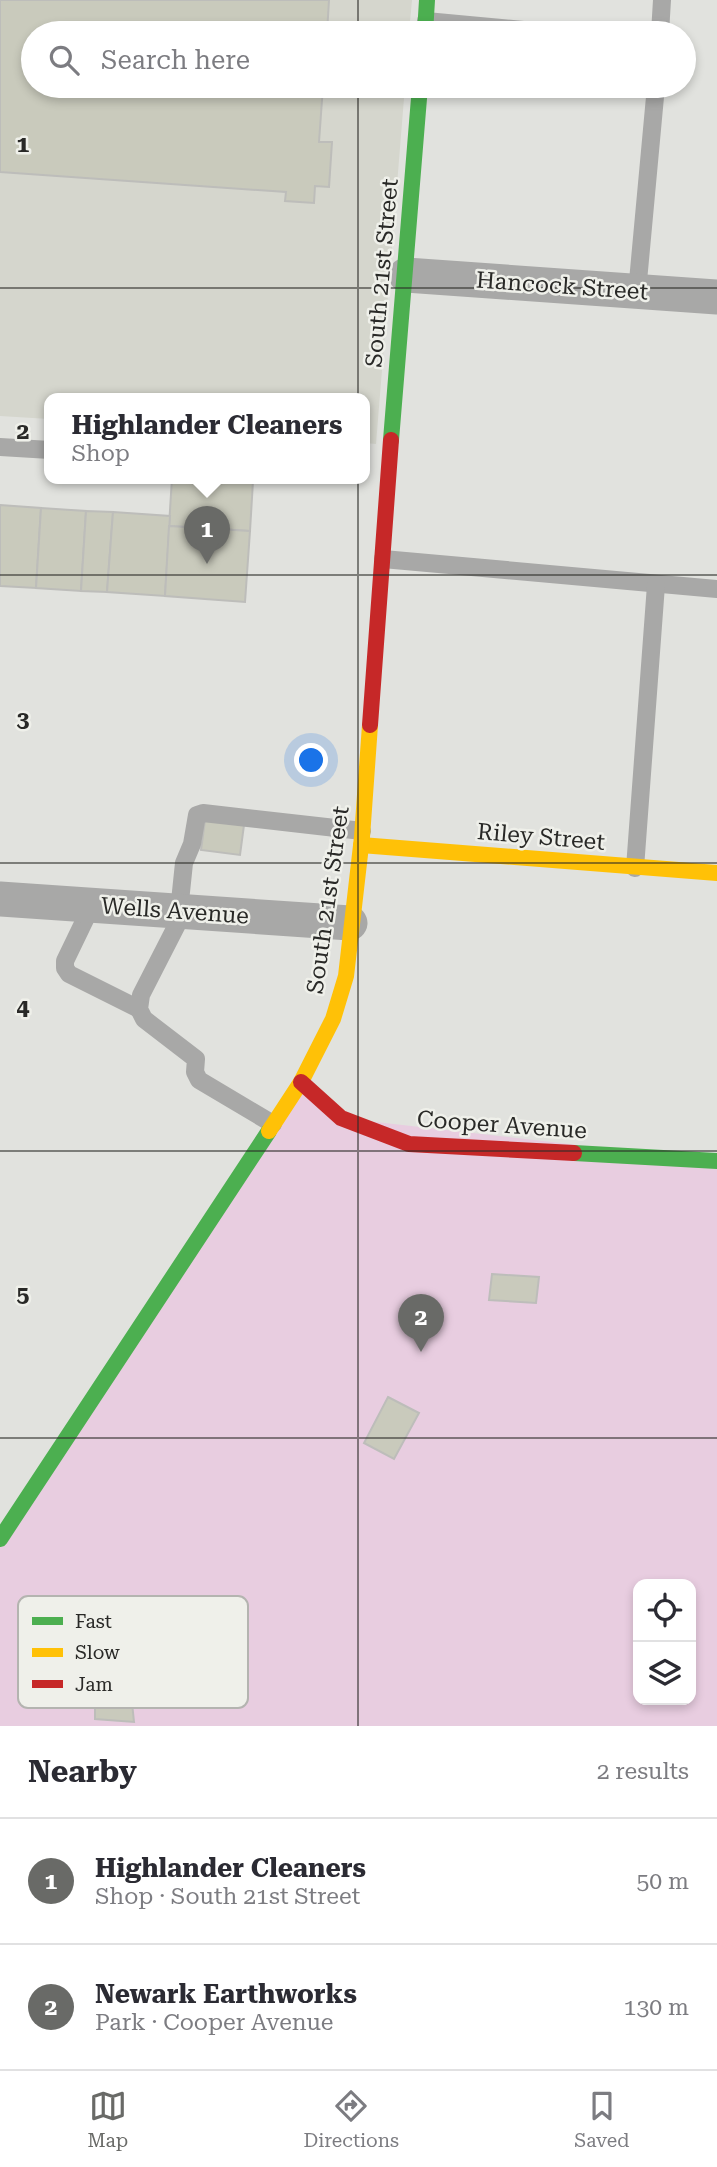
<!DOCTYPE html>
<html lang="en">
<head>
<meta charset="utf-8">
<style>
	body { margin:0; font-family:"Roboto Serif",serif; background:#f7f7f7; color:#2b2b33 }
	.controls { position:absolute; right:21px; bottom:21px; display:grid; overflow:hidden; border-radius:14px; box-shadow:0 4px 10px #0003 }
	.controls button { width:63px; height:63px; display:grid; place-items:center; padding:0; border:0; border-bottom:2px solid #e1e1e2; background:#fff; color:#2b2b33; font:35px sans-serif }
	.you { position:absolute; left:312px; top:761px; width:24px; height:24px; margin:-18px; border:5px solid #fff; border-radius:50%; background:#1a73e8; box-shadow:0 0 0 10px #1a73e833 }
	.badge { display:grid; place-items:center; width:46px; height:46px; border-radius:50%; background:#696a67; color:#fff; font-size:23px; font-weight:700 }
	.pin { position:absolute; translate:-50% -58px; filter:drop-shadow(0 2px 4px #0008) }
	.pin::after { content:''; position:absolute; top:37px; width:24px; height:21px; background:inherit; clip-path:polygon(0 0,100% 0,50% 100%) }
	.popup { position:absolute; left:44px; top:393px; width:326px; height:91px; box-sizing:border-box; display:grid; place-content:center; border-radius:14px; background:#fff; filter:drop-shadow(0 2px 5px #0005); font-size:23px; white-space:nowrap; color:#7c7c81 }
	.popup b { font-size:26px; color:#2b2b33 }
	.popup::after { content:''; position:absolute; left:50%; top:100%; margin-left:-14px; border:14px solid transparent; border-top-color:#fff }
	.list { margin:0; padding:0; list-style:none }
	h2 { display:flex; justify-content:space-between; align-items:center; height:91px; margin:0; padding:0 28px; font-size:30px }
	h2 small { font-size:23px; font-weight:400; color:#7c7c81 }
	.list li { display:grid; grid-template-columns:46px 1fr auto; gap:21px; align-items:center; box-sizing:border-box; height:126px; padding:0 28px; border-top:2px solid #e1e1e2 }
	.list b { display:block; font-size:26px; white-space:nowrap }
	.list p { margin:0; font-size:23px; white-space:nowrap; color:#7c7c81 }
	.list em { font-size:23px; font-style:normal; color:#7c7c81 }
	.icon { flex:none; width:38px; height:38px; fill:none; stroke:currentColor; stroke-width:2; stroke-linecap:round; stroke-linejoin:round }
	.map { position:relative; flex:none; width:717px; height:1726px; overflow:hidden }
	.search { position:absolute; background:#fff; box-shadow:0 4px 10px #0003; left:21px; right:21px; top:21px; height:77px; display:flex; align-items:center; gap:18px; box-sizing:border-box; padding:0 24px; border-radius:38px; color:#7c7c81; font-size:26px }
	.sheet { height:343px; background:#fff }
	nav { display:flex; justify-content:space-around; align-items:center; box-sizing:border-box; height:98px; border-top:2px solid #e1e1e2; background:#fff; font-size:19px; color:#7c7c81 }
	nav a { display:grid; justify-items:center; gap:4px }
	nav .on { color:#696a67 }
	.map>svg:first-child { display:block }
	.built { fill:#d5d6cd }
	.green { fill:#e8cde0; fill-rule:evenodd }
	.building { fill:#c9cabc; stroke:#bdbdba; stroke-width:2 }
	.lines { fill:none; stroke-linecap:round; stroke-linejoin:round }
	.lane { stroke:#a8a8a7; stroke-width:18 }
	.street { stroke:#a8a8a7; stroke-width:35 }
	.fast { stroke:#4caf50; stroke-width:16 }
	.slow { stroke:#ffc107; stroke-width:16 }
	.jam { stroke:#c62828; stroke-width:16 }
	.grid { fill:none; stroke:#292927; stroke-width:2; stroke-opacity:0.55 }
	.labels { text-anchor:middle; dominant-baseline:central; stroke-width:5; stroke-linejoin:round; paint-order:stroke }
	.street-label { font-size:23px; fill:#292927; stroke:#eff0ea }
	.key { fill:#eff0ea; stroke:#b4b4b0; stroke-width:2 }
	.key-label { font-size:19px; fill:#292927 }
	.grid-label { font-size:23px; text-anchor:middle; font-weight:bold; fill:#292927; stroke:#eff0ea; stroke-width:5; stroke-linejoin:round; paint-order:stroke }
</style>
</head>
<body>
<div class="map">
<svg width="717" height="1726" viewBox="0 0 717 1726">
	<rect width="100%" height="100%" fill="#e1e2de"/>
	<polygon class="built" points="0,0 412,0 409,33 33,33 33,86 405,86 376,444 365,443 364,398 50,398 49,419 0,416"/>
	<path class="green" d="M 301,1082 L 341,1118 L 717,1161 L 717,1726 L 0,1726 L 0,1543 ZM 638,1584 L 691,1584 L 691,1700 L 638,1700 Z"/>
	<g class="building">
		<polygon points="0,0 329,0 327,33 33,33 33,86 323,86 319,142 332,142 329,187 315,186 314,203 285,201 286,192 0,172"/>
		<polygon points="172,478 253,481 250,531 169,526"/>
		<polygon points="0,505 41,508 36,588 0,586"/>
		<polygon points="41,508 86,511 81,591 36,588"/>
		<polygon points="86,511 113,512 107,592 81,591"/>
		<polygon points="113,512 170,516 165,596 107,592"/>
		<polygon points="169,526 250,531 245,602 165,596"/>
		<polygon points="205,820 244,825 240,855 201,850"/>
		<polygon points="492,1274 539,1277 536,1303 489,1300"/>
		<polygon points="388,1397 419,1413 394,1459 364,1443"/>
		<polygon points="95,1699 132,1703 134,1722 95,1719"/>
	</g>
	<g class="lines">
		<g class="lane">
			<polyline points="426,21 556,33"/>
			<polyline points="660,33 662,0"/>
			<polyline points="637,292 656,86"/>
			<polyline points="0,447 50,450"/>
			<polyline points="383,559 717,589"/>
			<polyline points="635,868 656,585"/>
			<polyline points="92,905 65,961 65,968 69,974 139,1009"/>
			<polyline points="179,911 184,863 192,844 197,815 203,813 362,831"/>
			<polyline points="184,911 141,995 139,1009 144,1019 196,1059 195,1072 199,1080 273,1124"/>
		</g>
		<g class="street">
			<polyline points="406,275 717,297"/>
			<polyline points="0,899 350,923"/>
		</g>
		<g class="fast">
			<polyline points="425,33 427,0"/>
			<polyline points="391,440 420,86"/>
			<polyline points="574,1153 717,1161"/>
			<polyline points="0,1539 269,1131"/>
		</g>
		<g class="slow">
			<polyline points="361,845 717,873"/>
			<polyline points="269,1131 301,1082 333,1019 346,976 362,837 370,725"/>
		</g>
		<g class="jam">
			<polyline points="370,725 391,440"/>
			<polyline points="301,1082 341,1118 409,1144 574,1153"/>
		</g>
	</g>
	<path class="grid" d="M 358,0 L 358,33M 358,86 L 358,1726M 0,288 L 717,288M 0,575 L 717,575M 0,863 L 717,863M 0,1151 L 717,1151M 0,1438 L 717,1438"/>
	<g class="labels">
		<g class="street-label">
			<text transform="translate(382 273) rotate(-85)">South 21st Street</text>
			<text transform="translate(562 286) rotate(4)">Hancock Street</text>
			<text transform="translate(541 837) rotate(5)">Riley Street</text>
			<text transform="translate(328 900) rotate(-82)">South 21st Street</text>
			<text transform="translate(175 911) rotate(4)">Wells Avenue</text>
			<text transform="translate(502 1125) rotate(4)">Cooper Avenue</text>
		</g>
	</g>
	<rect x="18" y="1596" width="230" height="112" rx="10" class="key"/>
	<rect x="32" y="1617" width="31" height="8" fill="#4caf50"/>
	<rect x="32" y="1648" width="31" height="9" fill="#ffc107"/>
	<rect x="32" y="1680" width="31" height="8" fill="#c62828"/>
	<g class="key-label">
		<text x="75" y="1628">Fast</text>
		<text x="75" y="1659">Slow</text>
		<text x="75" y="1691">Jam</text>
	</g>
	<g class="grid-label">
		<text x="23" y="152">1</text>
		<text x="23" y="439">2</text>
		<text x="23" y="727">3</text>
		<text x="23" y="1015">4</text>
		<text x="23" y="1302">5</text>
	</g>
</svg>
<div class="controls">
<button><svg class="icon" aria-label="locate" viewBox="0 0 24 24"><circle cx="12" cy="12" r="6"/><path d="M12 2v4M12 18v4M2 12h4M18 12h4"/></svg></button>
<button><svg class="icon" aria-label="layers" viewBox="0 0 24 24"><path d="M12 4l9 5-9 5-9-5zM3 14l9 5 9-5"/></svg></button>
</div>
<div class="you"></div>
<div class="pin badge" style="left:207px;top:564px">1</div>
<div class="popup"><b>Highlander Cleaners</b>Shop</div>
<div class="pin badge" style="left:421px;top:1352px">2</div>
<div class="search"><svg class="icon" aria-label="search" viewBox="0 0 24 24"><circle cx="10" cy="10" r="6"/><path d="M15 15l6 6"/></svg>Search here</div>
</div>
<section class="sheet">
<h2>Nearby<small>2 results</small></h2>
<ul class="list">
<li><span class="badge">1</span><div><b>Highlander Cleaners</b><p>Shop · South 21st Street</p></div><em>50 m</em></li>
<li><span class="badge">2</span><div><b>Newark Earthworks</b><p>Park · Cooper Avenue</p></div><em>130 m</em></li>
</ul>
</section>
<nav>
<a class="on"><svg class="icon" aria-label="map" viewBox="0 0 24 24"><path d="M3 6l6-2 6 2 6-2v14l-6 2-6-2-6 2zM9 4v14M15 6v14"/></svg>Map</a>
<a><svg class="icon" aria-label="directions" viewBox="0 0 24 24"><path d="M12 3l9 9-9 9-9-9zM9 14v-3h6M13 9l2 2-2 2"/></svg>Directions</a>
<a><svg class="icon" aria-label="saved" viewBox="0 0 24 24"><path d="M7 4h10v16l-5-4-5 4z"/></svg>Saved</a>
</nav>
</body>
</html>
